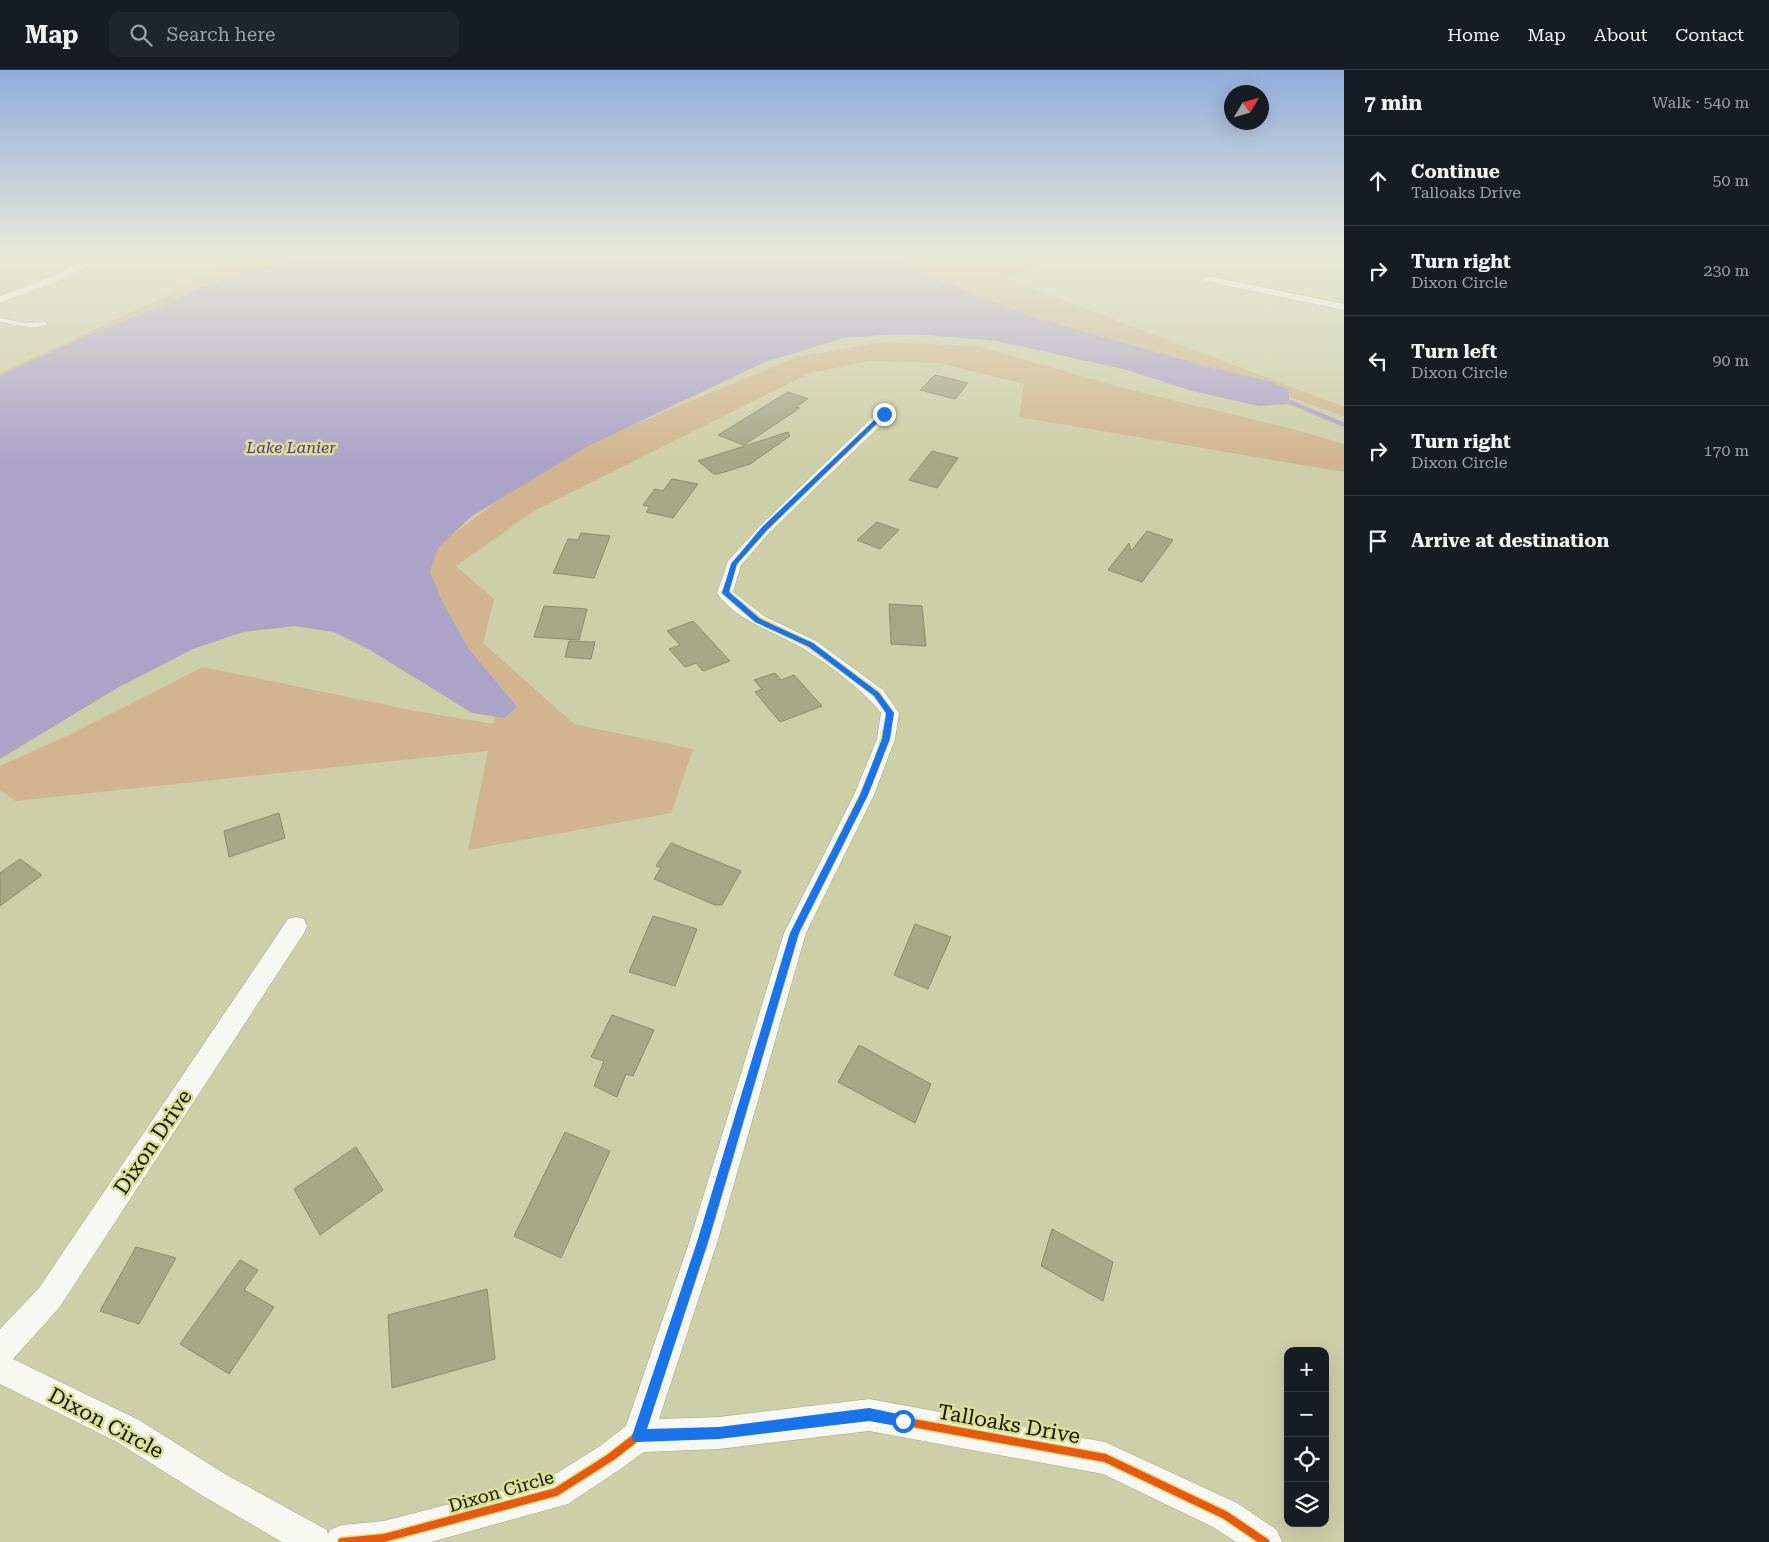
<!DOCTYPE html>
<html lang="en">
<head>
<meta charset="utf-8">
<style>
	body { margin:0; font-family:"Roboto Serif",serif; background:#20242c; color:#f1f3f6 }
	.controls { position:absolute; right:15px; bottom:15px; display:grid; overflow:hidden; border-radius:10px; box-shadow:0 5px 20px #0002 }
	.controls button { width:45px; height:45px; display:grid; place-items:center; padding:0; border:0; border-bottom:1px solid #363941; background:#171b24; color:#f1f3f6; font:25px sans-serif }
	.compass { position:absolute; left:1224px; top:15px; width:45px; height:45px; border-radius:50%; background:#171b24; box-shadow:0 5px 20px #0002; rotate:52deg }
	.stop { position:absolute; width:15px; height:15px; margin:-11px; border:4px solid #1a73e8; border-radius:50%; background:#fff }
	.stop.end { background:#1a73e8; border-color:#fff; box-shadow:0 1px 5px #0008 }
	.list { margin:0; padding:0; list-style:none }
	h2 { display:flex; justify-content:space-between; align-items:center; height:65px; margin:0; padding:0 20px; font-size:21px }
	h2 small { font-size:16px; font-weight:400; color:#9ea1a6 }
	.list li { display:grid; grid-template-columns:32px 1fr auto; gap:15px; align-items:center; box-sizing:border-box; height:90px; padding:0 20px; border-top:1px solid #363941 }
	.list b { display:block; font-size:19px; white-space:nowrap }
	.list p { margin:0; font-size:16px; white-space:nowrap; color:#9ea1a6 }
	.list em { font-size:16px; font-style:normal; color:#9ea1a6 }
	.icon { flex:none; width:28px; height:28px; fill:none; stroke:currentColor; stroke-width:2; stroke-linecap:round; stroke-linejoin:round }
	.map { position:relative; flex:none; width:1344px; height:1472px; overflow:hidden }
	header { display:flex; align-items:center; gap:30px; box-sizing:border-box; height:70px; padding:0 25px; background:#171b24; border-bottom:1px solid #363941 }
	header strong { font-size:24px }
	nav { display:flex; gap:28px; margin-inline-start:auto; font-size:18px }
	.search { width:350px; height:45px; background:#20242c; display:flex; align-items:center; gap:12px; box-sizing:border-box; padding:0 18px; border-radius:10px; color:#9ea1a6; font-size:19px }
	main { display:flex }
	aside { flex:1; background:#171b24 }
	.map>svg:first-child { display:block }
	.green { fill:#d2b590 }
	.water { fill:#aca3c9 }
	.lines { fill:none; stroke-linecap:round; stroke-linejoin:round }
	.stream-far1 { stroke:#aca3c9; stroke-width:4 }
	.stream { stroke:#aca3c9; stroke-width:4.5 }
	.building { fill:#a5a787; stroke:#8b8d6d }
	.lane-casing { stroke:#a1a484; stroke-width:1 }
	.street-casing { stroke:#a1a484; stroke-width:1 }
	.lane { fill:#f7f8f2; fill-rule:evenodd }
	.street { fill:#f7f8f2; fill-rule:evenodd }
	.cycleway-far3-casing { stroke:#d9e096; stroke-width:6 }
	.cycleway-far2-casing { stroke:#d9e096; stroke-width:8 }
	.cycleway-far1-casing { stroke:#d9e096; stroke-width:9 }
	.cycleway-casing { stroke:#d9e096; stroke-width:11 }
	.cycleway-far3 { stroke:#e8590c; stroke-width:4 }
	.cycleway-far2 { stroke:#e8590c; stroke-width:4.5 }
	.cycleway-far1 { stroke:#e8590c; stroke-width:5.5 }
	.cycleway { stroke:#e8590c; stroke-width:8 }
	.route { fill:#1a73e8 }
	.labels { text-anchor:middle; dominant-baseline:central; stroke-width:5; stroke-linejoin:round; paint-order:stroke }
	.far-water-label { font-size:16px; font-style:italic; fill:#4e368a; stroke:#d9e096 }
	.street-label { font-size:18px; fill:#131500; stroke:#d9e096 }
	.near-street-label { font-size:21px; fill:#131500; stroke:#d9e096 }
</style>
</head>
<body>
<header>
<strong>Map</strong>
<div class="search"><svg class="icon" aria-label="search" viewBox="0 0 24 24"><circle cx="10" cy="10" r="6"/><path d="M15 15l6 6"/></svg>Search here</div>
<nav><a>Home</a><a>Map</a><a>About</a><a>Contact</a></nav>
</header>
<main>
<div class="map">
<svg width="1344" height="1472" viewBox="0 0 1344 1472">
	<rect width="100%" height="100%" fill="#cccfa7"/>
	<g class="green">
		<polygon points="249,184 330,184 0,322 0,303 156,231"/>
		<polygon points="905,184 1070,184 1005,208 1344,337 1344,346 1243,311 1153,287 917,209 897,189"/>
		<polygon points="883,272 977,276 1123,318 1293,359 1344,374 1344,402 1019,347 1024,314 939,293 869,291 810,303 534,441 456,496 494,529 483,573 574,654 693,679 671,743 468,780 488,681 15,731 0,720 0,696 71,664 203,597 415,641 493,654 500,624 419,516 434,479 501,428 575,379 797,287"/>
	</g>
	<polygon class="water" points="318,184 901,184 903,191 923,204 1036,248 1212,298 1271,312 1289,320 1289,334 1260,336 1192,321 1127,300 997,271 925,265 884,265 844,268 765,292 588,376 472,446 438,478 430,501 440,527 468,578 517,637 504,648 472,643 370,580 334,562 294,556 243,562 193,579 119,617 0,689 0,306 84,267 165,235 203,217 260,198"/>
	<g class="lines">
		<polyline class="stream-far1" points="1289,332 1293,334"/>
		<polyline class="stream" points="1290,332 1344,355"/>
	</g>
	<g class="building">
		<polygon points="935,305 968,313 955,329 920,320"/>
		<polygon points="788,322 808,329 796,337 800,338 744,375 718,365"/>
		<polygon points="788,362 790,366 750,394 718,404 714,404 698,391"/>
		<polygon points="932,381 958,388 937,418 909,410"/>
		<polygon points="672,409 698,414 673,448 646,442 650,437 643,435 655,419 663,421"/>
		<polygon points="877,452 899,460 880,479 857,470"/>
		<polygon points="1147,461 1173,470 1142,512 1108,500 1129,473 1131,481"/>
		<polygon points="581,463 610,466 594,508 553,503 568,469 578,470"/>
		<polygon points="889,534 922,536 926,576 891,574"/>
		<polygon points="544,536 587,539 579,570 534,567"/>
		<polygon points="693,551 730,591 703,601 696,593 685,597 669,579 680,575 667,561"/>
		<polygon points="569,571 595,572 591,589 565,587"/>
		<polygon points="775,603 781,610 794,605 822,636 780,652 755,622 762,619 754,610"/>
		<polygon points="279,743 285,768 229,787 224,761"/>
		<polygon points="671,773 741,801 722,835 715,835 654,809 661,798 656,796"/>
		<polygon points="20,789 42,805 0,836 0,803"/>
		<polygon points="653,846 697,859 675,916 629,902"/>
		<polygon points="915,854 951,867 928,919 894,905"/>
		<polygon points="612,945 654,960 633,1006 626,1004 617,1027 594,1016 604,991 591,987"/>
		<polygon points="859,975 931,1014 915,1053 838,1012"/>
		<polygon points="565,1062 610,1081 561,1188 514,1166"/>
		<polygon points="356,1077 383,1120 320,1165 294,1119"/>
		<polygon points="1052,1159 1113,1192 1103,1231 1041,1196"/>
		<polygon points="136,1177 176,1188 139,1254 100,1241"/>
		<polygon points="240,1190 258,1200 244,1220 274,1237 229,1304 180,1274"/>
		<polygon points="487,1219 495,1289 392,1318 388,1245"/>
	</g>
	<g class="lines">
		<g class="lane-casing">
			<path id="lane" d="M 0,248 L 26,253 L 45,252 L 48,254 C 34,261 14,254 0,252 Z"/>
		</g>
		<g class="street-casing">
			<g id="street">
				<polygon points="99,184 112,184 58,211 0,233 0,226 50,207"/>
				<polygon points="1208,206 1344,234 1344,240 1204,211 1204,207"/>
				<path d="M 884,340 L 889,341 L 890,344 L 889,347 L 770,462 L 741,495 L 733,522 L 764,546 L 816,571 L 883,620 L 899,643 L 895,669 L 874,725 L 806,863 L 717,1173 L 659,1349 L 719,1347 L 869,1329 L 1105,1372 L 1237,1433 L 1277,1460 L 1282,1472 L 1236,1472 L 1213,1457 L 1103,1404 L 869,1361 L 719,1379 L 644,1382 L 622,1398 L 568,1434 L 431,1472 L 282,1472 L 203,1426 L 117,1372 L 0,1314 L 0,1259 L 39,1218 L 288,849 L 296,847 L 304,849 L 307,856 L 304,863 L 59,1238 L 13,1289 L 139,1350 L 225,1404 L 327,1460 L 328,1464 L 330,1460 L 342,1455 L 384,1451 L 549,1408 L 600,1376 L 626,1356 L 689,1173 L 784,863 L 854,725 L 877,669 L 881,643 C 865,621 828,594 804,579 C 776,562 737,552 717,523 L 728,491 L 760,456 L 879,341 Z"/>
			</g>
		</g>
		<use href="#lane" class="lane"/>
		<use href="#street" class="street"/>
		<g class="cycleway-far3-casing">
			<polyline id="cycleway-far3" points="726,524 734,494 765,459 884,344"/>
		</g>
		<g class="cycleway-far2-casing">
			<path id="cycleway-far2" d="M 725,522 L 758,550 L 810,575 L 877,624 L 890,643 C 883,687 863,727 843,766"/>
		</g>
		<g class="cycleway-far1-casing">
			<polyline id="cycleway-far1" points="732,1077 795,863 844,765"/>
		</g>
		<g class="cycleway-casing">
			<g id="cycleway">
				<polyline points="638,1366 719,1363 869,1345 1105,1388 1225,1445 1265,1472"/>
				<polyline points="342,1472 384,1468 556,1422 611,1387 638,1366 703,1173 732,1075"/>
			</g>
		</g>
		<use href="#cycleway-far3" class="cycleway-far3"/>
		<use href="#cycleway-far2" class="cycleway-far2"/>
		<use href="#cycleway-far1" class="cycleway-far1"/>
		<use href="#cycleway" class="cycleway"/>
	</g>
	<linearGradient id="sky" x2="0" y2="1"><stop stop-color="#90addc"/><stop offset="0.47" stop-color="#e8e9d7"/><stop offset="1" stop-color="#e8e9d7" stop-opacity="0"/></linearGradient>
	<rect width="1344" height="390" fill="url(#sky)"/>
	<polygon class="route" points="882,343 886,344 767,460 737,494 729,522 760,549 813,573 879,623 894,643 890,669 868,725 799,863 708,1172 647,1359 719,1357 869,1338 903,1345 907,1347 909,1351 907,1355 903,1357 869,1351 719,1369 638,1372 633,1371 632,1366 697,1172 790,863 860,725 882,669 886,643 874,626 808,576 755,552 722,523 731,494 762,457"/>
	<g class="labels">
		<g class="far-water-label">
			<text x="291" y="377">Lake Lanier</text>
		</g>
		<g class="street-label">
			<text transform="translate(501 1421) rotate(-16)">Dixon Circle</text>
		</g>
		<g class="near-street-label">
			<text transform="translate(153 1072) rotate(-56)">Dixon Drive</text>
			<text transform="translate(106 1353) rotate(28)">Dixon Circle</text>
			<text transform="translate(1009 1354) rotate(10)">Talloaks Drive</text>
		</g>
	</g>
</svg>
<div class="controls">
<button>+</button>
<button>−</button>
<button><svg class="icon" aria-label="locate" viewBox="0 0 24 24"><circle cx="12" cy="12" r="6"/><path d="M12 2v4M12 18v4M2 12h4M18 12h4"/></svg></button>
<button><svg class="icon" aria-label="layers" viewBox="0 0 24 24"><path d="M12 4l9 5-9 5-9-5zM3 14l9 5 9-5"/></svg></button>
</div>
<svg class="compass" viewBox="-18 -18 36 36"><path d="M0-13l5 13h-10z" fill="#e53935"/><path d="M0 13l5-13h-10z" fill="#9ea1a6"/></svg>
<div class="stop" style="left:903px;top:1351px"></div>
<div class="stop end" style="left:884px;top:344px"></div>
</div>
<aside>
<h2>7 min<small>Walk · 540 m</small></h2>
<ul class="list">
<li><svg class="icon" aria-label="ahead" viewBox="0 0 24 24"><path d="M12 20V5M6 11l6-6 6 6"/></svg><div><b>Continue</b><p>Talloaks Drive</p></div><em>50 m</em></li>
<li><svg class="icon" aria-label="right" viewBox="0 0 24 24"><path d="M7 20v-9h11M14 6l5 5-5 5"/></svg><div><b>Turn right</b><p>Dixon Circle</p></div><em>230 m</em></li>
<li><svg class="icon" aria-label="left" viewBox="0 0 24 24"><path d="M17 20v-9H6M10 6l-5 5 5 5"/></svg><div><b>Turn left</b><p>Dixon Circle</p></div><em>90 m</em></li>
<li><svg class="icon" aria-label="right" viewBox="0 0 24 24"><path d="M7 20v-9h11M14 6l5 5-5 5"/></svg><div><b>Turn right</b><p>Dixon Circle</p></div><em>170 m</em></li>
<li><svg class="icon" aria-label="arrive" viewBox="0 0 24 24"><path d="M6 21V4h12l-3 4 3 4H6"/></svg><div><b>Arrive at destination</b></div></li>
</ul>
</aside>
</main>
</body>
</html>
